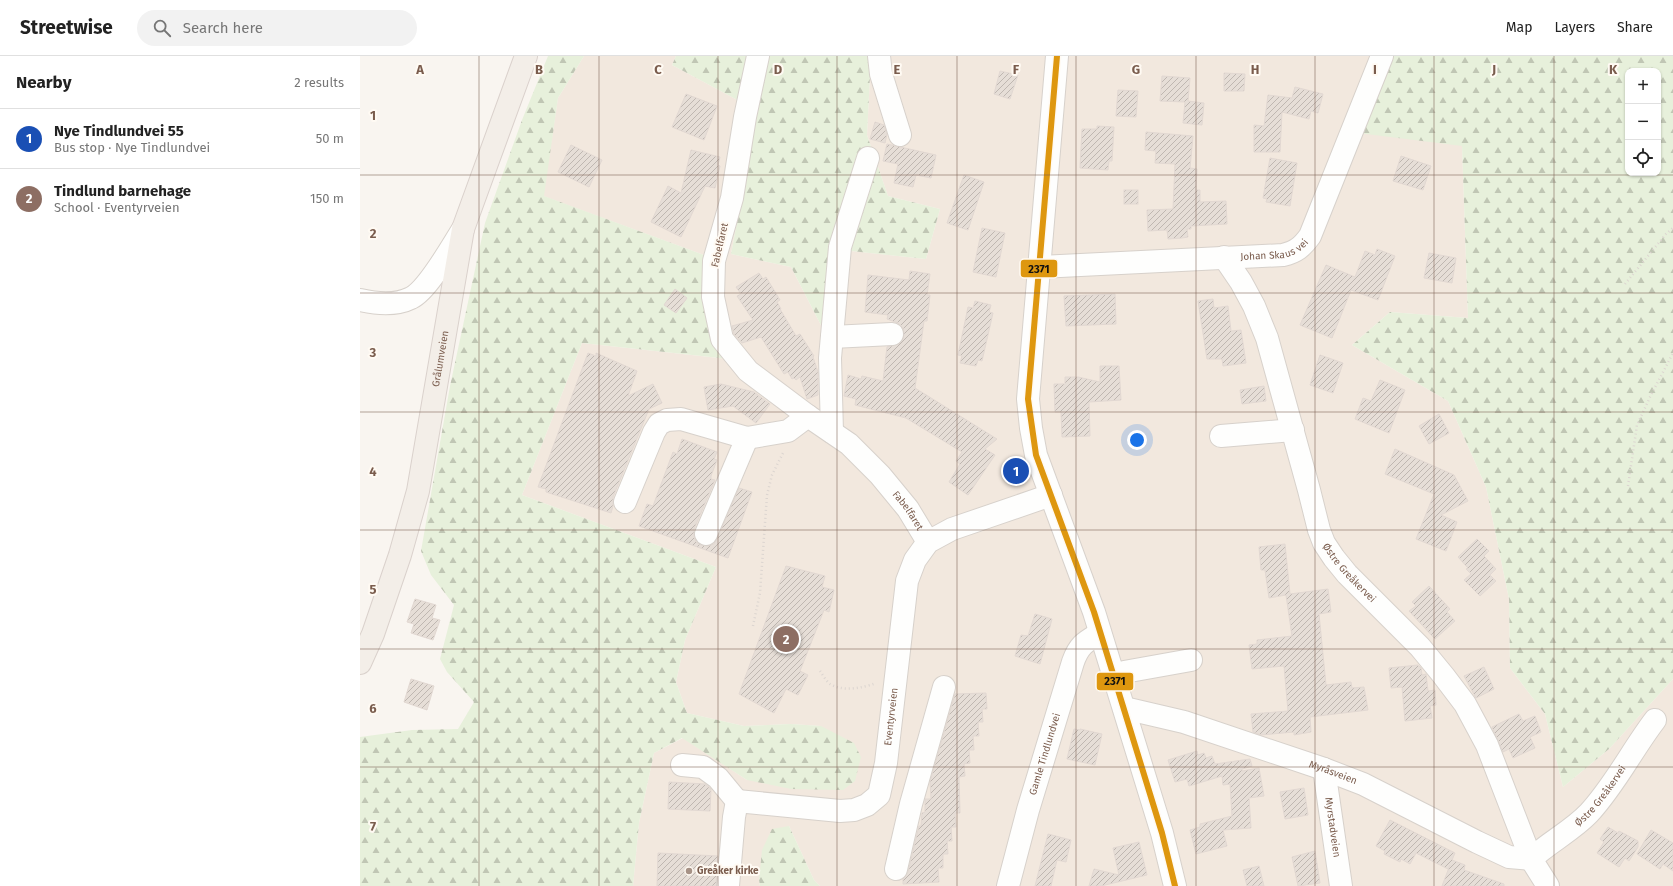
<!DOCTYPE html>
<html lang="en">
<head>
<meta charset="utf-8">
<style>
	body { margin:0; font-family:"Fira Sans",sans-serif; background:#f2f2f2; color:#222 }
	.controls { position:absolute; right:12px; top:12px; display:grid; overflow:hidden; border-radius:8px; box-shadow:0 1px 3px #0004 }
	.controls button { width:36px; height:36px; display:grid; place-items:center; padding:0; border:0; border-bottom:1px solid #e0e0e0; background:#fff; color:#222; font:20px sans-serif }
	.you { position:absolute; left:777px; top:384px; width:14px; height:14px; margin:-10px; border:3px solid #fff; border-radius:50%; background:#1a73e8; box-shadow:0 0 0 6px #1a73e833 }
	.badge { display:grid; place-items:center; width:26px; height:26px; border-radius:50%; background:#db2777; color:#fff; font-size:13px; font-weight:700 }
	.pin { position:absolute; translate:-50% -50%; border:2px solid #fff; box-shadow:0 1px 4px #0006 }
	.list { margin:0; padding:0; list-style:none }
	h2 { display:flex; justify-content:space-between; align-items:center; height:52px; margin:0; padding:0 16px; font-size:17px }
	h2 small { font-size:13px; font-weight:400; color:#767676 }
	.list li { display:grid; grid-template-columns:26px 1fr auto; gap:12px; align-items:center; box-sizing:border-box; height:60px; padding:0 16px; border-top:1px solid #e0e0e0 }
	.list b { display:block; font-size:15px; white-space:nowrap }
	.list p { margin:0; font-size:13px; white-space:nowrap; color:#767676 }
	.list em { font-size:13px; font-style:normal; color:#767676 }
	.icon { flex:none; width:22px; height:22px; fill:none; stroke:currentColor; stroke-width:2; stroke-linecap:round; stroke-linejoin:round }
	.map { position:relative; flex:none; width:1313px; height:830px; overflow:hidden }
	header { display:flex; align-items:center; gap:24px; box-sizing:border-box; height:56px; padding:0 20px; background:#fff; border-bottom:1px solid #e0e0e0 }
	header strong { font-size:19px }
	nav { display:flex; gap:22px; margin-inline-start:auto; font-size:14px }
	.search { width:280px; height:36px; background:#f2f2f2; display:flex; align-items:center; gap:10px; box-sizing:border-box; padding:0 14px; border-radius:22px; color:#767676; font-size:15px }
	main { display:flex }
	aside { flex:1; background:#fff }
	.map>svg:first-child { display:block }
	.residential { fill:#f2e8de }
	.forest { fill:url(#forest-firs); fill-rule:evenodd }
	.building { fill:url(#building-hatch); stroke:#e2d8d2 }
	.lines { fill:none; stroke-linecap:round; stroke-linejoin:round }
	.minor-casing { stroke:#d7d1cb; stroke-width:24 }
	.major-casing { stroke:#dad1cc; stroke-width:24 }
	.path { stroke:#dcd5d0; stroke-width:2.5; stroke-dasharray:1 3; stroke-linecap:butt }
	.minor { stroke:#fefefd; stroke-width:22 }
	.major { stroke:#f3eee8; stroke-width:22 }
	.bus-1-casing { stroke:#fffaf3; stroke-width:9 }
	.bus-1 { stroke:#de970f; stroke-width:6 }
	.grid { fill:none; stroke:#7a5c4d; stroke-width:1; stroke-opacity:0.55 }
	.poi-dot { fill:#a69286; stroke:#fffaf3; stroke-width:1.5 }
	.labels { text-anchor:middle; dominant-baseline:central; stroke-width:4; stroke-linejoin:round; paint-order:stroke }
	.street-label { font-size:10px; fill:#7a5c4d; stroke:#fffaf3 }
	.poi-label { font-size:10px; font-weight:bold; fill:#7a5c4d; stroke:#fffaf3; text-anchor:start }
	.grid-label { font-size:13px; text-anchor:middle; font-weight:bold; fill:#7a5c4d; stroke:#fffaf3; stroke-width:4; stroke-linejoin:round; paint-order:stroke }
	.line-badge { stroke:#fffaf3; stroke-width:1.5 }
	.pale-badge-label { font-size:11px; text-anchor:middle; font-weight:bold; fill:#111 }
</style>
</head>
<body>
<header>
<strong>Streetwise</strong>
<div class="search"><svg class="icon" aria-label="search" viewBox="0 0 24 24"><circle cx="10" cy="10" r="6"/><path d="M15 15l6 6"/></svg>Search here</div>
<nav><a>Map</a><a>Layers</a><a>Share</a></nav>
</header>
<main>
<aside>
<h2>Nearby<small>2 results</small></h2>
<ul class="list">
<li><span class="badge" style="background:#1a4fb4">1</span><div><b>Nye Tindlundvei 55</b><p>Bus stop · Nye Tindlundvei</p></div><em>50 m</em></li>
<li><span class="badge" style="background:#8d6e63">2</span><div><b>Tindlund barnehage</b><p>School · Eventyrveien</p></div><em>150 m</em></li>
</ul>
</aside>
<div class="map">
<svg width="1313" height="830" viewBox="0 0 1313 830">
	<defs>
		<pattern id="forest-firs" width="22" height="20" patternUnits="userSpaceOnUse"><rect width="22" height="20" fill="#e7f0db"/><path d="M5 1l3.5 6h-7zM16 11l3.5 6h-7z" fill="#c0c6b4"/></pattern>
		<pattern id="building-hatch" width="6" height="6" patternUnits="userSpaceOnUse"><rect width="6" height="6" fill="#e6ded7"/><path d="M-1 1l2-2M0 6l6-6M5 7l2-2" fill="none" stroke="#bfb7b1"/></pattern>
	</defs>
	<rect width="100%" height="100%" fill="#f9f5f0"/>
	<polygon class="residential" points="224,0 316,0 312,9 398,55 371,198 431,211 466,279 491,195 566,203 580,153 528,140 507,79 511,0 1022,0 1102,90 1108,262 1030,256 992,289 1088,345 1126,431 1149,543 1150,612 1185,658 1203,731 1249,693 1313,623 1313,830 460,830 454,824 429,770 399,824 400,830 273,830 279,767 294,697 323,682 387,724 461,670 431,668 384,670 327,657 316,626 325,584 356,511 162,439 222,287 368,303 348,256 344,199 183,140 198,42"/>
	<g class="forest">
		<polygon points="188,0 224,0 198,42 184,140 344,199 348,256 369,303 222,287 162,439 356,511 325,584 316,626 327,657 384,670 431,668 461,670 494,687 501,701 495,725 483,734 431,733 387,724 322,682 294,697 279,767 273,830 0,830 0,681 52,674 98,673 114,646 87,616 80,603 94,549 71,519 61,495 90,330 125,167 162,64"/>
		<polygon points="316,0 511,0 507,79 528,140 580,153 566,203 491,195 466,279 431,211 371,198 398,55 312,9"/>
		<path d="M 1022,0 L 1313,0 L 1313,623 L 1249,693 L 1203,731 L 1185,658 L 1150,612 L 1149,543 L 1126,431 L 1088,345 L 992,289 L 1030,256 L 1108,262 L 1102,90 L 990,76 ZM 1268,15 L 1298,15 L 1298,117 L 1268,117 Z"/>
		<polygon points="429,770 454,824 460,830 400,830 399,824 402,794 412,773"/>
	</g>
	<g class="building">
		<polygon points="640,15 658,19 650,43 634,38"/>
		<polygon points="864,17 885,18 884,35 864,35"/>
		<polygon points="802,20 830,22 828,45 844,47 842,69 823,67 825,46 800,45"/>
		<polygon points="935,31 963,38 958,57 951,55 949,63 922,56 920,96 894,96 894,69 904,70 908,39 932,42"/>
		<polygon points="758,34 778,35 776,61 756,60"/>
		<polygon points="326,38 357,50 344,84 312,71"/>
		<polygon points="515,66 524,69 527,78 525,87 510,83"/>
		<polygon points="737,70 754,71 752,105 749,105 748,114 720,112 722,73 737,73"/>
		<polygon points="786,76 833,80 830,112 837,113 836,134 840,134 840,146 866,145 867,168 831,170 831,173 827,173 828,181 822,182 808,183 807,174 788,175 787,154 813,153 815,108 795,107 796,95 785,94"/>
		<polygon points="527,88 576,99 571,122 556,119 553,131 534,127 538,108 523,105"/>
		<polygon points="211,89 242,104 229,131 198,116"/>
		<polygon points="331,94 360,101 358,109 360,110 355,132 345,130 321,181 291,166 308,130 321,137"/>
		<polygon points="1041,100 1071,110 1063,134 1033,125"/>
		<polygon points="910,102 937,107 930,150 906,146 907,143 903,142"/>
		<polygon points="604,119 624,126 608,174 587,167"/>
		<rect x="764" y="134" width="14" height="14"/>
		<polygon points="622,172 645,177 636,221 613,216"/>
		<polygon points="1017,193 1035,200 1018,244 991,234 972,282 940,269 966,209 995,221 1005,195 1015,199"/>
		<polygon points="1069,197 1096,202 1092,227 1064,222"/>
		<polygon points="550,215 570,218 567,239 570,239 567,265 564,265 555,332 637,383 625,393 635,399 608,439 589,426 600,408 596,405 602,396 546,362 495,349 496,343 484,340 488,319 501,323 502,320 523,325 527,291 539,288 543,283 544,278 543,272 538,267 527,263 528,259 505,256 508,219 549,224"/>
		<polygon points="399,217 403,223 406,221 420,244 417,246 421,253 420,253 436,280 440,278 454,300 453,301 458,316 458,339 447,343 440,321 436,324 434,322 432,323 428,316 424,318 401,281 382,287 374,278 372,270 393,264 377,240 381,238 376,231"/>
		<polygon points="315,233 327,242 316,257 304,249"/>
		<polygon points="755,238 756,268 706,270 704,240"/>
		<polygon points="853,243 854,252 868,250 871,275 881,274 886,307 863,310 862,303 847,303 838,245"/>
		<polygon points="615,245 631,249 629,256 633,257 622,305 618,304 616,310 600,307 602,300 598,299 608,251 613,252"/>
		<polygon points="228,297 236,300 236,297 277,315 268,340 293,328 302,347 289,353 253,441 253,450 251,457 186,436 186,433 178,431"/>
		<polygon points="960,299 983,307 973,337 950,329"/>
		<polygon points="740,310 759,310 761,344 729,346 730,380 702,381 701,356 695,356 694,328 705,328 705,321 718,321 740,326"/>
		<polygon points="1020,324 1045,334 1029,377 995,363 1003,342 1011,345"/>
		<polygon points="361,328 394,336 410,348 396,367 373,350 348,354 344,331"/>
		<polygon points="904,330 906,345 882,348 880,334"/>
		<polygon points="1079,358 1089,377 1069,388 1059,370"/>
		<polygon points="322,383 357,396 354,403 357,404 351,420 351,423 355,424 334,473 334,480 336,486 341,489 348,490 354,488 357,483 379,432 392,436 368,502 279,470 287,448 293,450 313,396 317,398"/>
		<polygon points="1035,393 1094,419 1108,445 1081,459 1097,466 1086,495 1056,483 1074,438 1025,418"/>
		<polygon points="1117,483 1129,495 1124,500 1136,513 1130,519 1136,525 1120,540 1104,524 1111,518 1106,513 1108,512 1098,501"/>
		<polygon points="925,488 930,538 968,533 971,556 959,558 966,629 991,626 992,632 1004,631 1008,654 950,661 951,676 934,679 934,676 901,679 893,676 891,658 928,655 924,610 892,613 889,589 897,588 897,584 932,580 926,539 909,542 905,514 901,514 899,491"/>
		<polygon points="426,510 465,520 462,531 474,534 469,556 464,554 440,615 448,619 438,639 426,633 414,657 379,638"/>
		<polygon points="1069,530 1090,553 1087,556 1095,565 1075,583 1049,555 1056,550 1052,546"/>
		<polygon points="55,543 76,549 72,562 80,564 73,584 51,577 54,568 47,566"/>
		<polygon points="675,558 692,563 680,608 655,600 661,579 668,580"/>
		<polygon points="1058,609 1061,612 1062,619 1066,618 1068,635 1075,634 1076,649 1070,650 1072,662 1045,665 1042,631 1031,632 1029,612"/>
		<polygon points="1124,611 1134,633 1116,642 1104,620"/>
		<polygon points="51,623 74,630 67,654 44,646"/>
		<polygon points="626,637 627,653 622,653 623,666 618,666 619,680 613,680 614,694 609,694 610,707 604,708 605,720 599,721 600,757 595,757 596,771 591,771 592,785 587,785 588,798 583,798 583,812 578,812 579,826 543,828 543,823 548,816 559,770 561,770 562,757 565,756 565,743 571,743 570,726 595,638"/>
		<polygon points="1159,658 1163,665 1175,660 1181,676 1170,681 1175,692 1153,702 1149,693 1143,696 1132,671"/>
		<polygon points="714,673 720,674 720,673 742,678 735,709 707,703"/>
		<polygon points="837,695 838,699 844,697 846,702 852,700 855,708 890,703 892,710 882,713 882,715 899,712 904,740 889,742 891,772 863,774 867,790 836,798 830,774 840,771 840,768 872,760 870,728 863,729 862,720 829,730 827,723 815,726 808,704"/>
		<polygon points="309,726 345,728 351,733 350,755 308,753"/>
		<polygon points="944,732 948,759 925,763 920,736"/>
		<polygon points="1030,764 1095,797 1092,804 1105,809 1104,814 1144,828 1144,830 1082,830 1090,809 1088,813 1056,797 1050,808 1041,803 1040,806 1024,798 1025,795 1016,790"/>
		<polygon points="1248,771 1258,777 1259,775 1278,785 1278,791 1269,805 1265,802 1259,811 1237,797 1244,786 1240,783"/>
		<polygon points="1291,774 1313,787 1313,815 1303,808 1300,813 1277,798"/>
		<polygon points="688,778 711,784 706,806 697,804 691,830 675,830"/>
		<polygon points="779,786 787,819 741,830 729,830 734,813 759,819 753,792"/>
		<polygon points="955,795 960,827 938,830 932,801"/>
		<polygon points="298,797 358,800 356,830 297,830"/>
		<polygon points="899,810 904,830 887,830 883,814"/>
	</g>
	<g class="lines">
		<g class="minor-casing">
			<g id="minor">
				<path id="s1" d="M 398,0 L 385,61 L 372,142 L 354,205 L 353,241 L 362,283 L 388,315 L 448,360 L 489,388 L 520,419 L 548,453 L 568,486"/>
				<polyline points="519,0 521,18 540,79"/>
				<polyline points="697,0 668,343 671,372 676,399 734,556 802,777 815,830"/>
				<path id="s2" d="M 864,201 L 881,226 L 894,250 L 907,282 L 949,434 L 959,474 L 964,487 L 974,502 L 987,518 L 1060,591 L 1083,619 L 1105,648 L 1127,689 L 1171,803 L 1188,830"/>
				<path id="s3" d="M 680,211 L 923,199 C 936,196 942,191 950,180 L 1022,0"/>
				<path d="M 0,244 C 17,248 35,250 51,242 C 68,234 92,190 103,173"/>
				<polyline points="472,281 532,278"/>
				<polyline points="472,376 470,302 480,191 508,102"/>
				<polyline points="861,380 933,374"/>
				<polyline points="265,446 294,376 299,368 307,364 321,363 387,382 428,375 448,360"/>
				<polyline points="346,478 387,382"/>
				<polyline points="754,619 764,616 831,604"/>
				<path id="s4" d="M 764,652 L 824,666 L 964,713 L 1003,728 L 1117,786 L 1149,801 L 1171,803 C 1189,786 1212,775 1229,757 C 1255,729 1272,694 1295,664"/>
				<polyline points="322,709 343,711 358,722 377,745"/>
				<path id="s5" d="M 964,713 L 981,830"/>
				<polyline points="536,813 551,748 584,631"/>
				<path id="s6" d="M 368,830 L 374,761 L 377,745 L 480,755 L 494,754 L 507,749 L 519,739 L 526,707 L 547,525 L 555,504 L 568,486 L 592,473 L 691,439"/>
				<path id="s7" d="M 648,830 L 668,754 L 713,606 C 719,589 725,586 740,577"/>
			</g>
		</g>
		<g class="major-casing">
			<g id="major">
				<path id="s8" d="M 0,607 L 13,578 L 40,499 L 58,435 L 103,173 L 166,0"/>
			</g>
		</g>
		<g class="path">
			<polyline points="1265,228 1306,178 1313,172"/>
			<polyline points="1268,430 1277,369 1290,341 1313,297"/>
			<polyline points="393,570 400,537 407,439 412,419 424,395"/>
			<path d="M 460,615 C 463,619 466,625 470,628 C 483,636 503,632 516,627"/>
		</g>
		<use href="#minor" class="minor"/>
		<use href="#major" class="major"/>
		<g class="bus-1-casing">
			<polyline id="bus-1" points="697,0 668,343 676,399 734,556 802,777 815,830"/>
		</g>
		<use href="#bus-1" class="bus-1"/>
	</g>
	<path class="grid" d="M 119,0 L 119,830M 239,0 L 239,830M 358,0 L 358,830M 477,0 L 477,830M 597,0 L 597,830M 716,0 L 716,830M 836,0 L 836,830M 955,0 L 955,830M 1074,0 L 1074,830M 1194,0 L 1194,830M 0,119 L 1313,119M 0,237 L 1313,237M 0,356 L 1313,356M 0,474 L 1313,474M 0,593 L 1313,593M 0,711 L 1313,711"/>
	<circle class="poi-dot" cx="329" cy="815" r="4"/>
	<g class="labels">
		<g class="street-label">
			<text transform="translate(360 189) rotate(-77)">Fabelfaret</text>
			<text stroke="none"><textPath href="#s3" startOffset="236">Johan Skaus vei</textPath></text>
			<text stroke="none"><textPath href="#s8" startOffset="316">Grålumveien</textPath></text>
			<text stroke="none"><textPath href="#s1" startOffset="544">Fabelfaret</textPath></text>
			<text stroke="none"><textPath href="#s2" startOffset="344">Østre Greåkervei</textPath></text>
			<text stroke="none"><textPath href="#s6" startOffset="312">Eventyrveien</textPath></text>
			<text stroke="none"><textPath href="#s7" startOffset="137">Gamle Tindlundvei</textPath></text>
			<text stroke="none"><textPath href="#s4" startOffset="219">Myråsveien</textPath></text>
			<text stroke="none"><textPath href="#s4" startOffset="531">Østre Greåkervei</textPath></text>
			<text stroke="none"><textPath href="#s5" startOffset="59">Myrstadveien</textPath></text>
		</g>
		<g class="poi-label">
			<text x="337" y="815">Greåker kirke</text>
		</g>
	</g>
	<g class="grid-label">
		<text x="60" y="18">A</text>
		<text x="179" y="18">B</text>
		<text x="298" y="18">C</text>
		<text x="418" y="18">D</text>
		<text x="537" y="18">E</text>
		<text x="656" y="18">F</text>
		<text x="776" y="18">G</text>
		<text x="895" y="18">H</text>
		<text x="1015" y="18">I</text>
		<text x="1134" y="18">J</text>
		<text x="1253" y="18">K</text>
		<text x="13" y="64">1</text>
		<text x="13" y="182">2</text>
		<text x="13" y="301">3</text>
		<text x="13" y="420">4</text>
		<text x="13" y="538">5</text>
		<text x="13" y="657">6</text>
		<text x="13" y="775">7</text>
	</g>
	<g class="line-badge">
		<rect x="660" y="203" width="38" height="19" rx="4" fill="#de970f"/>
		<rect x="736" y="616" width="38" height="19" rx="4" fill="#de970f"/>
	</g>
	<g class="pale-badge-label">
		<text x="679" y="217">2371</text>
		<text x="755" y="629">2371</text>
	</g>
</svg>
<div class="controls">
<button>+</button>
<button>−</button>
<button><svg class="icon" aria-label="locate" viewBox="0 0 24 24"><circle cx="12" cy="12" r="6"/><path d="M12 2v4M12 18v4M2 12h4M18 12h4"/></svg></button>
</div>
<div class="you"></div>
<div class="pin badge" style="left:656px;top:415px;background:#1a4fb4">1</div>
<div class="pin badge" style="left:426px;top:583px;background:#8d6e63">2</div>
</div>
</main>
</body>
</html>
